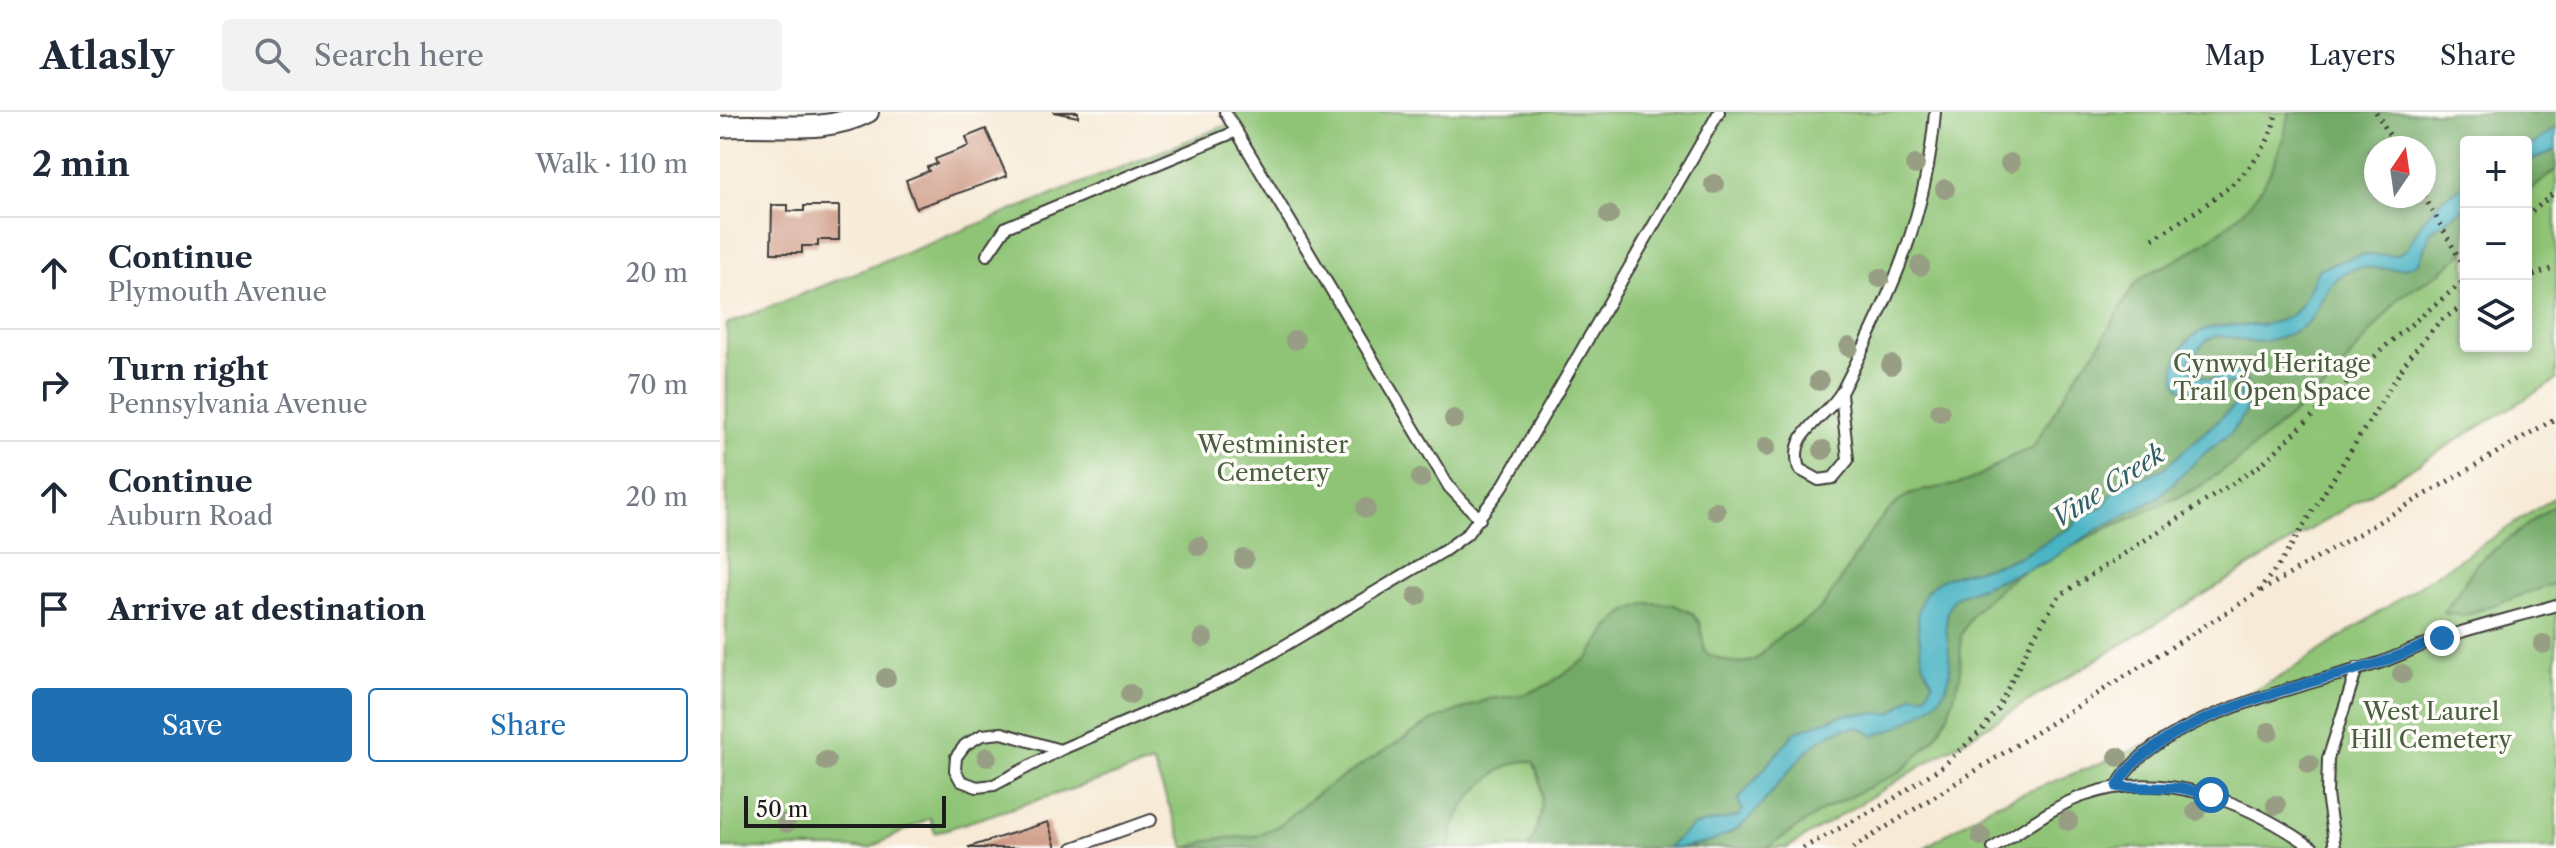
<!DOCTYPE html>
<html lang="en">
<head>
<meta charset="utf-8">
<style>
	body { margin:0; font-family:"Libre Caslon Text",serif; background:#f2f2f3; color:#1f2937 }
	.controls { position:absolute; right:24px; top:24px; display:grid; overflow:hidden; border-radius:8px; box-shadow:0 4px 12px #0003 }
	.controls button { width:72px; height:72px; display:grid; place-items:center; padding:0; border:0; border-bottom:2px solid #e0e1e3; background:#fff; color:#1f2937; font:40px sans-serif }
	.compass { position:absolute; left:1644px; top:24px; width:72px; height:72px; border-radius:50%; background:#fff; box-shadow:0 4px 12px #0003; rotate:13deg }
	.scale { position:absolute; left:24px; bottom:20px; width:202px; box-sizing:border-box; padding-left:8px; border:4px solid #1c1c1c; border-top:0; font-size:22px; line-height:28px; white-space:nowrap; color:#1c1c1c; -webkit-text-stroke:6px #fdfcf7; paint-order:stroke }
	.stop { position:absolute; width:24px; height:24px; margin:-18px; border:6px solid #1f6fb2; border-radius:50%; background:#fff }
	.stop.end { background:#1f6fb2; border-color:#fff; box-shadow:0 2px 8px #0008 }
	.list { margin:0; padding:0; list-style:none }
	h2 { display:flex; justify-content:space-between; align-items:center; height:104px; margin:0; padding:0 32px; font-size:34px }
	h2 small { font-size:26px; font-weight:400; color:#747a83 }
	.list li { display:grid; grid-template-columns:52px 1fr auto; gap:24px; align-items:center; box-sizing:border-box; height:112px; padding:0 32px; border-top:2px solid #e0e1e3 }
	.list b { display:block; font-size:30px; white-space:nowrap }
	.list p { margin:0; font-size:26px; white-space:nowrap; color:#747a83 }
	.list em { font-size:26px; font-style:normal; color:#747a83 }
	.actions { display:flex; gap:16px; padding:24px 32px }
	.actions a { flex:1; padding:18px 0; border:2px solid #1f6fb2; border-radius:8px; text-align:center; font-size:28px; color:#1f6fb2 }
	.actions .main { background:#1f6fb2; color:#fff }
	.icon { flex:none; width:44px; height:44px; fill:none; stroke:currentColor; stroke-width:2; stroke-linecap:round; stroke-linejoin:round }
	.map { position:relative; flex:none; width:1836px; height:736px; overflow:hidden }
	header { display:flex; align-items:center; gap:48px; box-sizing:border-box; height:112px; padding:0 40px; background:#fff; border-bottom:2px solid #e0e1e3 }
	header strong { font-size:38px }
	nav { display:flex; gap:44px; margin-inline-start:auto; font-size:28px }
	.search { width:560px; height:72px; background:#f2f2f3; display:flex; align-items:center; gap:20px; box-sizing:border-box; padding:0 28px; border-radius:8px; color:#747a83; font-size:30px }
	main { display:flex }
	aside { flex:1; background:#fff }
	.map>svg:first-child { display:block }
	.green { fill:#8fc476; stroke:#567049; stroke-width:2; fill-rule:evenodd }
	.forest { fill:#73aa67; stroke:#486342; stroke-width:2; fill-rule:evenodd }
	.water { fill:#48b4c4; stroke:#326870; stroke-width:2 }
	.building { fill:#cf9a85 }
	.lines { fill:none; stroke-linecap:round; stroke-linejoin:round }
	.lane-casing { stroke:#3d3b38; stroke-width:14 }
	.street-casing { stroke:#3d3b38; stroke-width:24 }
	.path { stroke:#3d3b38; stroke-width:5; stroke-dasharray:2 6; stroke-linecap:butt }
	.lane { stroke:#fff; stroke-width:10 }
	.street { stroke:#fff; stroke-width:20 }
	.tree { fill:#989e84 }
	.route { stroke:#1f6fb2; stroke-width:10 }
	.labels { text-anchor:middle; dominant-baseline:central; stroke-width:7; stroke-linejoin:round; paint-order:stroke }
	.park-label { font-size:24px; fill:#4a5f40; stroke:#fdfcf7 }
	.water-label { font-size:26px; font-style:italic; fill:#306068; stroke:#fdfcf7 }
</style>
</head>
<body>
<header>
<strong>Atlasly</strong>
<div class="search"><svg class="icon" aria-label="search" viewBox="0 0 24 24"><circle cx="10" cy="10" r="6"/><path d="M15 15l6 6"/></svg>Search here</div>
<nav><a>Map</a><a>Layers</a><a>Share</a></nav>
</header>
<main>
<aside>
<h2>2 min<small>Walk · 110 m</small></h2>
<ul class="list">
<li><svg class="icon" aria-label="ahead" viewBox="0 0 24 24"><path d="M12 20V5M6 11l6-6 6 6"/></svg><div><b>Continue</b><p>Plymouth Avenue</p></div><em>20 m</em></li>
<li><svg class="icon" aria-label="right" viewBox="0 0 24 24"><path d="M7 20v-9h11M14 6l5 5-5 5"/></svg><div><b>Turn right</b><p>Pennsylvania Avenue</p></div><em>70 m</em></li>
<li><svg class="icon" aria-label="ahead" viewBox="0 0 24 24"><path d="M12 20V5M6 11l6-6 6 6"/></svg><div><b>Continue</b><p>Auburn Road</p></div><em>20 m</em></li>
<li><svg class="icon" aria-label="arrive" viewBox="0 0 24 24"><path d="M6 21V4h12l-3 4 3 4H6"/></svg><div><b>Arrive at destination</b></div></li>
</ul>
<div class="actions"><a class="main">Save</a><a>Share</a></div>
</aside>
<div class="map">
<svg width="1836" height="736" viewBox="0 0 1836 736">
	<rect width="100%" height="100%" fill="#fdfcf7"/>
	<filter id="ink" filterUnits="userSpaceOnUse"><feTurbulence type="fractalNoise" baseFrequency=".0125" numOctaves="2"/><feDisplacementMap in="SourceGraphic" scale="16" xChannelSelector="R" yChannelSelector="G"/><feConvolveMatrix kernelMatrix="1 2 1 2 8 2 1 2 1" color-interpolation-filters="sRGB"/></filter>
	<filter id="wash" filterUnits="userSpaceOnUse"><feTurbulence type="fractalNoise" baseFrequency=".006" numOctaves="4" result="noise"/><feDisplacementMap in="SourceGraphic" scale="32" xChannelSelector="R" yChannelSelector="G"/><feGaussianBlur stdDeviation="1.8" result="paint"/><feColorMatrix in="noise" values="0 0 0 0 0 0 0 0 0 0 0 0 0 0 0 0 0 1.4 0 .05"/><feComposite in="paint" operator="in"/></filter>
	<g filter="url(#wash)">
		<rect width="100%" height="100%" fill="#f7ead6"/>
		<g class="green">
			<path d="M 510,0 L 1836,0 L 1836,268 L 1067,736 L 465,736 L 433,651 L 215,721 L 210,706 L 150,736 L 1,736 L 6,534 L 7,212 L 515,10 ZM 1746,30 L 1806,30 L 1806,234 L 1746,234 ZM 1656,36 L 1704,36 L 1704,84 L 1656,84 Z"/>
			<polygon points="1836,384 1836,736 1204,736 1271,694 1442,627 1560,565"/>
		</g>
		<g class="forest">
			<path d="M 1570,0 L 1836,0 L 1836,58 L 1806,82 L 1806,30 L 1746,30 L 1746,138 L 1720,161 L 1680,185 L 1607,274 L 1518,348 L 1476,377 L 1384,418 L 1295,464 L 1264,490 L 1253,501 L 1241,523 L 1240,566 L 1227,605 L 1215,626 L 1182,659 L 1103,698 L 1047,736 L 808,736 C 822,711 828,676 813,650 C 788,644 753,678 741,699 C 734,710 732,724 729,736 L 467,736 L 494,727 L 535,724 L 558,714 L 602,678 L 713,608 L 769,587 L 806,582 L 827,573 L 869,545 L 889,515 L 905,500 L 927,491 L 952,492 L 972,501 L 980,512 L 985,540 C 1001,549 1027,558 1042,542 C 1046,538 1048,533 1054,529 C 1070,516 1090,509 1103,493 C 1131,459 1143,419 1178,390 C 1196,374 1225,378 1247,369 C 1270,361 1290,341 1312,337 L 1359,259 L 1375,240 L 1415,172 C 1427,159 1443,156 1458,147 C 1525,108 1553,77 1570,0 ZM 1656,36 L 1704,36 L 1704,84 L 1656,84 Z"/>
			<polygon points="1836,391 1836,471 1742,504 1724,501 1757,451"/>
		</g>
		<g class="water">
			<polygon points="1836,17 1836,38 1806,50 1806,37"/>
			<path d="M 1746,73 L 1746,95 L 1711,119 L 1699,150 C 1675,165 1652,149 1628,159 C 1598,173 1605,199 1583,214 C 1570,223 1546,231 1530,230 C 1515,228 1505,219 1489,227 C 1480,231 1477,243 1469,249 L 1472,261 L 1491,268 L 1512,258 L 1523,264 L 1528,274 L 1525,301 L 1512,320 L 1485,341 L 1436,387 L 1378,417 L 1329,449 L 1235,485 C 1218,511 1231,530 1230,558 C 1229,594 1183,614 1154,624 L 1141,616 C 1089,609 1054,690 1018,716 C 998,730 971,736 947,736 L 973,714 L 1019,704 L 1022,698 L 1018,688 L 1076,619 L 1126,602 L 1172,601 L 1193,583 L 1206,583 L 1213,570 C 1201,554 1202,542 1199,523 C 1189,451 1253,467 1300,444 C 1319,436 1336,422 1355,413 L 1355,408 L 1382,395 L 1397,376 L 1443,357 L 1512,296 L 1520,283 L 1515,274 L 1508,271 C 1490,279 1478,283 1459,275 C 1453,264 1454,251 1460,240 C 1485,196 1530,224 1566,206 C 1584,198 1590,173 1599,156 L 1641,143 L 1677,143 L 1687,137 L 1703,108 L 1724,85 Z"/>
		</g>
		<g id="blocks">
			<g class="building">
				<polygon points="333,0 358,0 358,5"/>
				<polygon points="266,17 287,64 196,96 186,68 209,59 207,55 217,52 215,47 249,34 246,25"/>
				<polygon points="52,93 68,93 68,99 84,99 84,94 119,94 119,128 98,128 98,134 82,134 82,141 51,141"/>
				<polygon points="328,710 336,736 250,736 249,735"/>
			</g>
		</g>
	</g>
	<g filter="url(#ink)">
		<use href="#blocks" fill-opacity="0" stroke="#3d3b38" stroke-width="2"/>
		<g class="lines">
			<g class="lane-casing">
				<g id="lane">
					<polyline points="505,0 729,375 760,407"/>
					<polyline points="267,143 286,115 517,19"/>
					<path d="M 1121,282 L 1128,348 L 1113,366 L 1099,368 L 1079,357 C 1067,318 1109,306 1123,277 C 1170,185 1207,105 1215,0"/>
					<polyline points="340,638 282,621 262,623 245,633 236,645 235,658 241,669 257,675 274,673 340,638 515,563 724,439 747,422 783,374 999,0"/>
					<path d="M 1397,675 C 1431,604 1592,573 1662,550 C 1681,543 1699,534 1719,527 C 1757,514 1797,505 1836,493"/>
					<polyline points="353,736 431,708"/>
					<path d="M 1273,736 C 1302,719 1331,695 1363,684 C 1443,655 1528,690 1593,736"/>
					<polyline points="1615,736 1607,683 1608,647 1637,556"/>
				</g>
			</g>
			<g class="street-casing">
				<path id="street" d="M 0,15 C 48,10 103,24 148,0"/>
			</g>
			<g class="path">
				<polyline points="1656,0 1677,36"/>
				<polyline points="1704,84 1746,158"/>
				<polyline points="1806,105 1836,79"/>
				<path d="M 1433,127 C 1480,96 1548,61 1556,0"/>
				<polyline points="1806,166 1836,155"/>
				<polyline points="1541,479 1836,306"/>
				<polyline points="1083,736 1170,689 1224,653 1262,618 1277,598 1314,524 1339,484 1541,353 1670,230 1746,167"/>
				<polyline points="1133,736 1537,481 1561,450 1690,244 1720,209 1746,192"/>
			</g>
			<use href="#lane" class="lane"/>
			<use href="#street" class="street"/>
		</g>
		<g class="tree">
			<circle cx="1290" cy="51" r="10"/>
			<circle cx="1195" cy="53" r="10"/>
			<circle cx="994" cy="72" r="10"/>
			<circle cx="1225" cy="77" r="10"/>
			<circle cx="889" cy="103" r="10"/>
			<circle cx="1200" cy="154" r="10"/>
			<circle cx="1160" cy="166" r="10"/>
			<circle cx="575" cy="228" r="10"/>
			<circle cx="1129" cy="235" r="10"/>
			<circle cx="1171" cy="253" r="10"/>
			<circle cx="1099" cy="269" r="10"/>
			<circle cx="1220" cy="300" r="10"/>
			<circle cx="734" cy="307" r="10"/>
			<circle cx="1046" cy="335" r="10"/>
			<circle cx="1103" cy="338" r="10"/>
			<circle cx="701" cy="366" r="10"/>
			<circle cx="646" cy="396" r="10"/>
			<circle cx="996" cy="399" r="10"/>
			<circle cx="479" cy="434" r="10"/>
			<circle cx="524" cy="447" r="10"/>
			<circle cx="697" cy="484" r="10"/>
			<circle cx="483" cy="526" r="10"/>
			<circle cx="1823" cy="532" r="10"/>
			<circle cx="1682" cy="562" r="10"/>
			<circle cx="166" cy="566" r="10"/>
			<circle cx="410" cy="582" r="10"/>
			<circle cx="1549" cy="620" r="10"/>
			<circle cx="267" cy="645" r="10"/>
			<circle cx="1398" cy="645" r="10"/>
			<circle cx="106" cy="649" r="10"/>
			<circle cx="1589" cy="652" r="10"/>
			<circle cx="1556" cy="693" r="10"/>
			<circle cx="1476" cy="699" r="10"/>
			<circle cx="1348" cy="709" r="10"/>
			<circle cx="66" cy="711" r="10"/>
			<circle cx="1261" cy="724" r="10"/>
		</g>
	</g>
	<g class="lines" filter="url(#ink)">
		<path class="route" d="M 1491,683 L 1459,676 L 1397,675 C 1430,606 1589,572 1659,551 C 1680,544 1700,534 1722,526"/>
	</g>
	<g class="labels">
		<g class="park-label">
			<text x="1552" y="251">Cynwyd Heritage<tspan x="1552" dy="28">Trail Open Space</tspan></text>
			<text x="553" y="332">Westminister<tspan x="553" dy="28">Cemetery</tspan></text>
			<text x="1711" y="599">West Laurel<tspan x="1711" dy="28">Hill Cemetery</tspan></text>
		</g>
		<g class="water-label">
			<text transform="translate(1388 374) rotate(-33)">Vine Creek</text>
		</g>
	</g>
</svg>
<div class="controls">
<button>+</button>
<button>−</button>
<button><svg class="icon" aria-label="layers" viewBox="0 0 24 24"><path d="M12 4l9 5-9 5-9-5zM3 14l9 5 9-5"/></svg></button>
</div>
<svg class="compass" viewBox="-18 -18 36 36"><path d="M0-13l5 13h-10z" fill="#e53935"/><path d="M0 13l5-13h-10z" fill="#747a83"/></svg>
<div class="scale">50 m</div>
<div class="stop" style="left:1491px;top:683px"></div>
<div class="stop end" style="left:1722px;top:526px"></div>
</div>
</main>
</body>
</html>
